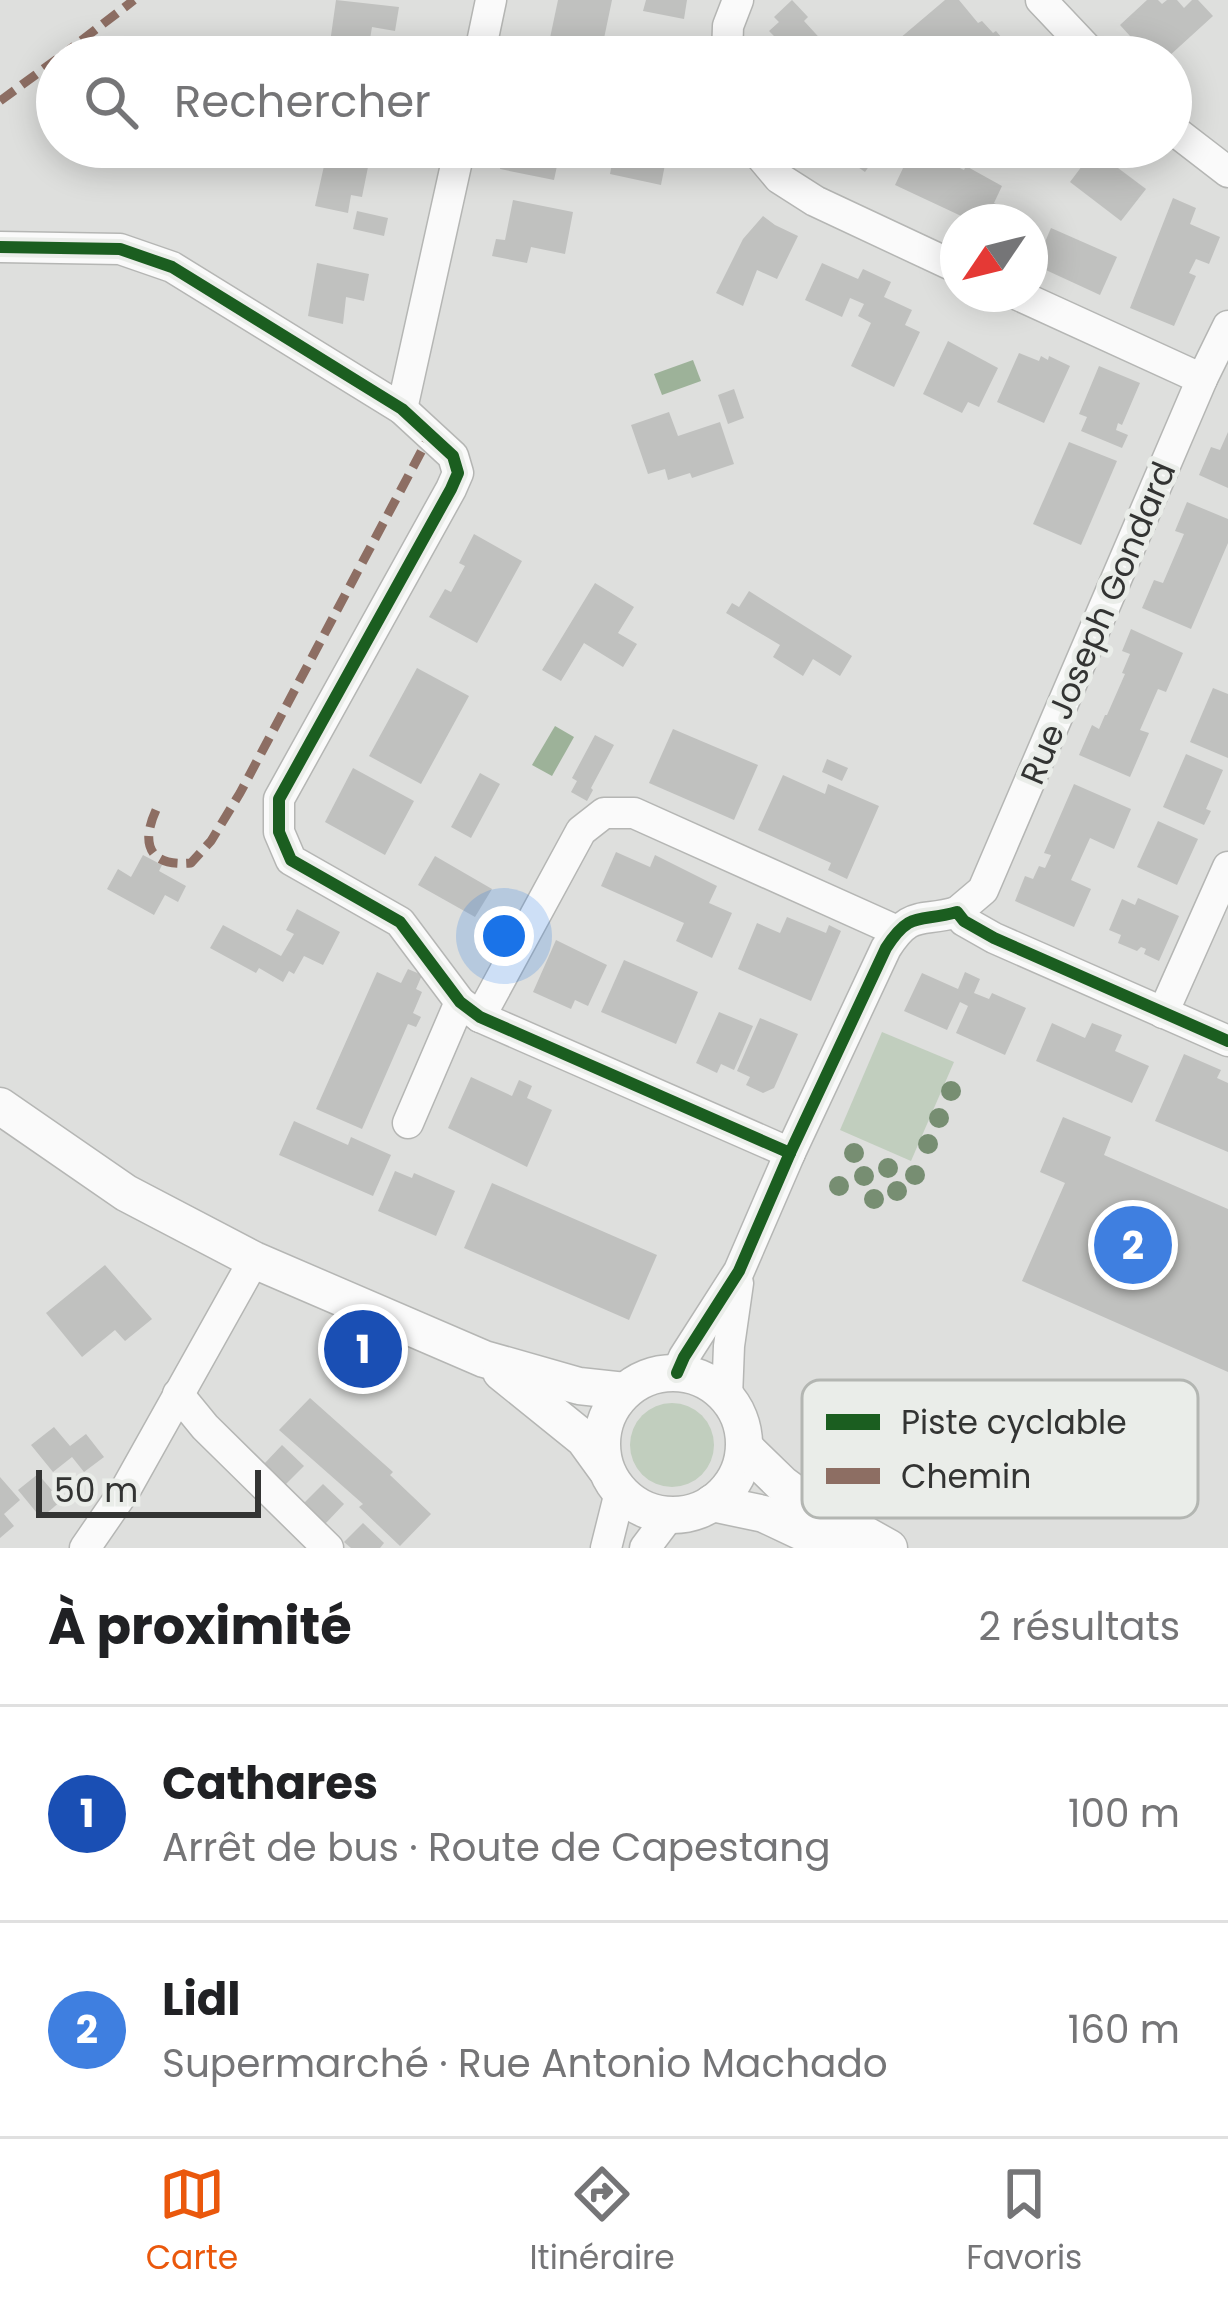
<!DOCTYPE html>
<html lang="fr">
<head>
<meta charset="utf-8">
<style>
	body { margin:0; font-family:Poppins,sans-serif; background:#f6f6f6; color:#202124 }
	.compass { position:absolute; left:940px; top:204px; width:108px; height:108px; border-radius:50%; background:#fff; box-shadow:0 6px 30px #0003; rotate:235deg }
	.scale { position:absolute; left:36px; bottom:30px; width:225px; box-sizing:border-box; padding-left:12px; border:6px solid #333433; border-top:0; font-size:33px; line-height:42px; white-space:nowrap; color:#333433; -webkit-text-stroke:9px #eaede9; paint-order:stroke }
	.you { position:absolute; left:504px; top:936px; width:42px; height:42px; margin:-30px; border:9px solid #fff; border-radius:50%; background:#1a73e8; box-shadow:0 0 0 18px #1a73e833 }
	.badge { display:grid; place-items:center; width:78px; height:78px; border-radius:50%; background:#ea580c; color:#fff; font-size:39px; font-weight:700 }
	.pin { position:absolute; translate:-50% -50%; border:6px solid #fff; box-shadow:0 3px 12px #0006 }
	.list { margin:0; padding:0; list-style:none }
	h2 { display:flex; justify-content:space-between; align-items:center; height:156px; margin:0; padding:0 48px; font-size:51px }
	h2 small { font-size:39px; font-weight:400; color:#757577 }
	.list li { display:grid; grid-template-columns:78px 1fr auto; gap:36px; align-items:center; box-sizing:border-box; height:216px; padding:0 48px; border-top:3px solid #e0e0e0 }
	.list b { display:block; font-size:45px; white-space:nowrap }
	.list p { margin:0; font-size:39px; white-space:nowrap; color:#757577 }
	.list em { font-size:39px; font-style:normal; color:#757577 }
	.icon { flex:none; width:66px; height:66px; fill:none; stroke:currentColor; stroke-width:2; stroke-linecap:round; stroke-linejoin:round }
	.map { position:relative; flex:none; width:1228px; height:1548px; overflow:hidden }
	.search { position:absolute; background:#fff; box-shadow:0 6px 30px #0003; left:36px; right:36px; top:36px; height:132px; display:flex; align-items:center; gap:30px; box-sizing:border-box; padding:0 42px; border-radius:66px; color:#757577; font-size:45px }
	.sheet { height:588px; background:#fff }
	nav { display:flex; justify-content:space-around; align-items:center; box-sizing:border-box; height:168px; border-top:3px solid #e0e0e0; background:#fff; font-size:33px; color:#757577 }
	nav a { display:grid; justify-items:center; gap:6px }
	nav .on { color:#ea580c }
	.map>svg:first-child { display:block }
	.green { fill:#c1cebe }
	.water { fill:#9db299 }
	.building { fill:#c0c1bf }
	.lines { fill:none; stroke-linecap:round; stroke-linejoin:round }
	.minor-casing { stroke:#b5b6b4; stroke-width:33 }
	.major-casing { stroke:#b5b6b4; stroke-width:39 }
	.minor { stroke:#fafafa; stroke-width:30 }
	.major { stroke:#fafafa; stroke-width:36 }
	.quiet { stroke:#8d6e63; stroke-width:9; stroke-dasharray:18 9; stroke-linecap:butt }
	.cycleway-casing { stroke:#eaede9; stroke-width:20 }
	.cycleway { stroke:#1b5e20; stroke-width:12 }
	.tree { fill:#778e72 }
	.labels { text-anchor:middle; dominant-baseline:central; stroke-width:10; stroke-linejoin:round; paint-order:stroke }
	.street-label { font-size:33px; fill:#333433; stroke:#eaede9 }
	.key { fill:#eaede9; stroke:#b3b6b2; stroke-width:3 }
	.key-label { font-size:33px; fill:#333433 }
</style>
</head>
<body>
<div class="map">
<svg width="1228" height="1548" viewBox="0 0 1228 1548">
	<rect width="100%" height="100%" fill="#dedfdd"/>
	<g class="green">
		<polygon points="882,1032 954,1062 911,1161 840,1130"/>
		<circle cx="672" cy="1445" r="42"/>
	</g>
	<g class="water">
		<polygon points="693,360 701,381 662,395 654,374"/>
		<polygon points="555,726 574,737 552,776 532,765"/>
	</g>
	<g class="building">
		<polygon points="336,0 399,7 395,31 372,27 367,57 328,57"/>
		<polygon points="558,0 612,0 602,48 550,38"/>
		<polygon points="646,0 687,0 684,19 643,11"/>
		<polygon points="792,0 808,17 804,21 837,57 776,57 767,47 776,38 769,31 779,22 774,17"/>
		<polygon points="945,0 959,0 978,23 982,21 993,33 996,31 1018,57 953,57 948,51 940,57 915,57 899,39"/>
		<polygon points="1147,0 1158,0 1162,4 1167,0 1177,0 1184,8 1192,0 1198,0 1213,16 1168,57 1138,57 1134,52 1140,47 1120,25"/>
		<polygon points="637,41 685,52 684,57 634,57"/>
		<polygon points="319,147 370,157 362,197 351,195 348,213 315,206 324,166 316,164"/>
		<polygon points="504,147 561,147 554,180 500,169"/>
		<polygon points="615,147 668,149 661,185 610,174"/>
		<polygon points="829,147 882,147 865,172"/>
		<polygon points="913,147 943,147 939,158 964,170 966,166 1002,186 994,203 1024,218 1022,222 974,222 895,185"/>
		<polygon points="1094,150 1146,189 1121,221 1070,182"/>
		<polygon points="1173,198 1196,208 1190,224 1220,237 1209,264 1196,259 1189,273 1196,276 1174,326 1130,308"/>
		<polygon points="513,200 573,212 565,254 531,247 527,263 492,256 496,239 505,240"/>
		<polygon points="357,211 388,218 384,236 353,229"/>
		<polygon points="763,216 775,225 798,236 777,279 757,270 743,306 716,293 743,239"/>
		<polygon points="1051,228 1117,257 1100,295 1035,265"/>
		<polygon points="317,263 369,274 364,301 346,297 343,324 308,316"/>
		<polygon points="822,263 858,279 863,269 891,282 884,297 912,310 905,325 920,332 894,387 851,366 871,323 858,316 864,304 850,298 842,317 805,300"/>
		<polygon points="948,341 998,368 979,407 968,402 962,413 923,394"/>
		<polygon points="1019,353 1039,361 1041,356 1048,360 1049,356 1070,366 1044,423 997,402"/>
		<polygon points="1099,366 1140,383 1122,425 1118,423 1116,430 1128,435 1122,448 1081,431 1087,417 1079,414"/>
		<polygon points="734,389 744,418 728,424 718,395"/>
		<polygon points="669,412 678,436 720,422 734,464 692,478 690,473 668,480 665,469 648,474 631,425"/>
		<polygon points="1228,432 1228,488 1199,475 1211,447 1220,450"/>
		<polygon points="1069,442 1117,461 1081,545 1033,524"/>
		<polygon points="1187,502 1228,519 1228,543 1191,629 1142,608 1154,580 1163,583 1184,534 1175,531"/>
		<polygon points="474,534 522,561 477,643 429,617 445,589 451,592 465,566 459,563"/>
		<polygon points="595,583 634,607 618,633 637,644 623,667 584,643 561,681 542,670"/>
		<polygon points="749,591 852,656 840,676 813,659 803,676 773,657 780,645 726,613 732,603 739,607"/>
		<polygon points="1131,629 1183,653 1166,692 1158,689 1140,730 1149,733 1130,777 1079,755 1092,725 1099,729 1105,715 1107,715 1125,674 1122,673 1130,654 1122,651"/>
		<polygon points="417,668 469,696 421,784 369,756"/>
		<polygon points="1213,688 1228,694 1228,758 1190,742"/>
		<polygon points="673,729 758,765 734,820 649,783"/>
		<polygon points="595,735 614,745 591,788 593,790 587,801 571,792 577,781 572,778"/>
		<polygon points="1186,754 1223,770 1206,809 1211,811 1204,825 1163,807"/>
		<polygon points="827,759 848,768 842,781 822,772"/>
		<polygon points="353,768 414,801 385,855 325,822"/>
		<polygon points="480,773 500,784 471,838 451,827"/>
		<polygon points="783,775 825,794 828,784 879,806 847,879 828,870 831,863 758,830"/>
		<polygon points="1074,784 1131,809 1114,849 1090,838 1071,880 1091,889 1074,927 1015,901 1025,876 1033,879 1039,866 1045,868 1051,855 1044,853"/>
		<polygon points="1158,821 1198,839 1177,885 1137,867"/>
		<polygon points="616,852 650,867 655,855 717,886 709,903 732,913 712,958 676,941 684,923 601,886"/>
		<polygon points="143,855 162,865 159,871 186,886 178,902 165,895 154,915 107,889 118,869 131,877"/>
		<polygon points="435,856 492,889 475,917 418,885"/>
		<polygon points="1138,898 1179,916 1159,961 1144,954 1146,949 1141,947 1137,951 1118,943 1121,935 1109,930 1122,899 1135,905"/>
		<polygon points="297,909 340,932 323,965 304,956 294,974 289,971 283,982 259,968 256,973 210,948 223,925 281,956 294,934 286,930"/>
		<polygon points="787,917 826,933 829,925 841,931 811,1001 738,969 757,923 780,933"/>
		<polygon points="556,940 607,965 588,1006 575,1000 571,1009 533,992"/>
		<polygon points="624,960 698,992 676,1044 601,1012"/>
		<polygon points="408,969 422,975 416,989 422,992 413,1013 421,1017 416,1027 408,1024 362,1129 316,1109 377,972 401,983"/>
		<polygon points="965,972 980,979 974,993 989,999 992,993 1026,1008 1005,1055 956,1033 968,1006 960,1002 947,1030 904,1011 922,973 958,989"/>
		<polygon points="719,1012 753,1026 734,1070 721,1064 717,1073 696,1063"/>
		<polygon points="760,1018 798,1034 774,1088 763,1093 746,1085 750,1077 737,1071"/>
		<polygon points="1052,1023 1085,1038 1092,1023 1122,1035 1115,1051 1149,1066 1132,1103 1036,1061"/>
		<polygon points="1184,1054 1221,1070 1217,1078 1228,1083 1228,1152 1155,1121"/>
		<polygon points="471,1077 512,1096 519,1080 532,1086 527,1098 552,1110 527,1167 448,1128"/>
		<polygon points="1063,1117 1111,1137 1104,1155 1228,1209 1228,1372 1022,1281 1065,1183 1040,1172"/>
		<polygon points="294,1121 348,1145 351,1137 391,1155 373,1196 279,1155"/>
		<polygon points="395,1171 412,1178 414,1173 455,1191 436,1236 378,1211"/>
		<polygon points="492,1183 657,1255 629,1320 464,1248"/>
		<polygon points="105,1265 152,1319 125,1341 115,1330 82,1357 46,1313"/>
		<polygon points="310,1398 393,1472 390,1475 431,1514 400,1546 359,1507 363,1504 279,1430"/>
		<polygon points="54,1427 70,1446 86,1434 104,1457 84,1472 72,1457 53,1472 31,1445"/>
		<polygon points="282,1445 304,1466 285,1485 264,1464"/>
		<polygon points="38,1474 61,1501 41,1518 18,1490"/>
		<polygon points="0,1477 20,1500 4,1514 14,1526 0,1538"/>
		<polygon points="323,1484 344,1504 325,1524 304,1503"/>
		<polygon points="363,1523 384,1543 380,1548 351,1548 344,1542"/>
	</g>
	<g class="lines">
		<g class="minor-casing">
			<g id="minor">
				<polyline points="1041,0 1095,57"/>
				<polyline points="479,57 491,0"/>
				<polyline points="727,57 728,26 738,0"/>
				<polyline points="1171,128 1228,172"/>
				<polyline points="753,147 779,178 815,201 958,268"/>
				<polyline points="0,247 120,249 172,267 402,409 453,456 458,473 451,489 279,799 279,832 291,860 400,922 460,1002 480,1017 790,1153"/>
				<polyline points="1016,294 1202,379"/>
				<polyline points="402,409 460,147"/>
				<polyline points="957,912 983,890 1202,379 1228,326"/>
				<polyline points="1163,1013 1228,867"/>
				<polyline points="480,1017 581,831 604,813 634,813 897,931"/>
				<polyline points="408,1123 460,1002"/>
				<path d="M 677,1373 L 684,1357 L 739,1271 L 790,1153 L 886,948 C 911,909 920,923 957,912 L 964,921 L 994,938 L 1228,1041"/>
				<polyline points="178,1394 205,1427 328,1548"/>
				<polyline points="727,1397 729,1346 738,1283"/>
				<polyline points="85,1548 127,1487 254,1260"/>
				<polyline points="606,1548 620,1492"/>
				<polyline points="645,1548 669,1516"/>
			</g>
		</g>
		<g class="major-casing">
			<g id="major">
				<polyline points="0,1106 126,1193 254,1260 484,1359 579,1386 625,1391"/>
				<polyline points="501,1372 584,1439 605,1468"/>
				<circle cx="673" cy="1444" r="71"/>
				<polyline points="745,1448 782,1484 805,1501 889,1548"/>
				<polyline points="712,1503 764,1514 836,1548"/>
			</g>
		</g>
		<use href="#minor" class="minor"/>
		<use href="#major" class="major"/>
		<g class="quiet">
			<polyline points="60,57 134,0"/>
			<polyline points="0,101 57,59"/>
			<path d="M 156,810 C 140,845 150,867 191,863 L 211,841 L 240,793 L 430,435"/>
		</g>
		<g class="cycleway-casing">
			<g id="cycleway">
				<polyline points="0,247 120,249 172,267 402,409 453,456 458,473 451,489 279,799 279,832 291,860 400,922 460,1002 480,1017 790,1153"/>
				<path d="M 677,1373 L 684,1357 L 739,1271 L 790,1153 L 886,948 C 911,909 920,923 957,912 L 964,921 L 994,938 L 1228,1041"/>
			</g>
		</g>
		<use href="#cycleway" class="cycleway"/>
	</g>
	<g class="tree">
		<circle cx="951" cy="1091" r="10"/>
		<circle cx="939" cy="1118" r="10"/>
		<circle cx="928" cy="1144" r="10"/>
		<circle cx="854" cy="1153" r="10"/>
		<circle cx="888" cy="1168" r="10"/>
		<circle cx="915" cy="1175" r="10"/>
		<circle cx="864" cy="1176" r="10"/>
		<circle cx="839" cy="1186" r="10"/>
		<circle cx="897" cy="1191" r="10"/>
		<circle cx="874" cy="1199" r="10"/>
	</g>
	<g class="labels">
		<g class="street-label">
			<text transform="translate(1098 623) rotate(-67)">Rue Joseph Gondard</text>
		</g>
	</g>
	<rect x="802" y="1380" width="396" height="138" rx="18" class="key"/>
	<rect x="826" y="1414" width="54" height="16" fill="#1b5e20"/>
	<rect x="826" y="1468" width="54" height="16" fill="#8d6e63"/>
	<g class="key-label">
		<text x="901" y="1434">Piste cyclable</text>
		<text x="901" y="1488">Chemin</text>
	</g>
</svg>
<svg class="compass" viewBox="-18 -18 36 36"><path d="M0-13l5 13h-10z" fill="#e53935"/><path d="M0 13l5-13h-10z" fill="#757577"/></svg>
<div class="scale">50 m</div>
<div class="you"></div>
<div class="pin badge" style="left:363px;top:1349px;background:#1a4fb4">1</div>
<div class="pin badge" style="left:1133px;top:1245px;background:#3f7fe0">2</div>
<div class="search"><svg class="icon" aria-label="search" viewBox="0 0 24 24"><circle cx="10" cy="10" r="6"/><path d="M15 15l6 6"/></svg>Rechercher</div>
</div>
<section class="sheet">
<h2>À proximité<small>2 résultats</small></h2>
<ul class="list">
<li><span class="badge" style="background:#1a4fb4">1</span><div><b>Cathares</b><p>Arrêt de bus · Route de Capestang</p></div><em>100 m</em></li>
<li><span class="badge" style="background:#3f7fe0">2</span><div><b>Lidl</b><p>Supermarché · Rue Antonio Machado</p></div><em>160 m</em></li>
</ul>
</section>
<nav>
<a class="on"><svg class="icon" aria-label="map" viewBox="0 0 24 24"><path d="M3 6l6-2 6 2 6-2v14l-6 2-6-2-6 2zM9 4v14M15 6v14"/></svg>Carte</a>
<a><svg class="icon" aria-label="directions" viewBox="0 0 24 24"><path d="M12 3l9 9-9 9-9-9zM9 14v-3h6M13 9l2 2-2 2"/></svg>Itinéraire</a>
<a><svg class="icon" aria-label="saved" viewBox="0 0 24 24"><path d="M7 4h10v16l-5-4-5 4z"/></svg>Favoris</a>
</nav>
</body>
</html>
